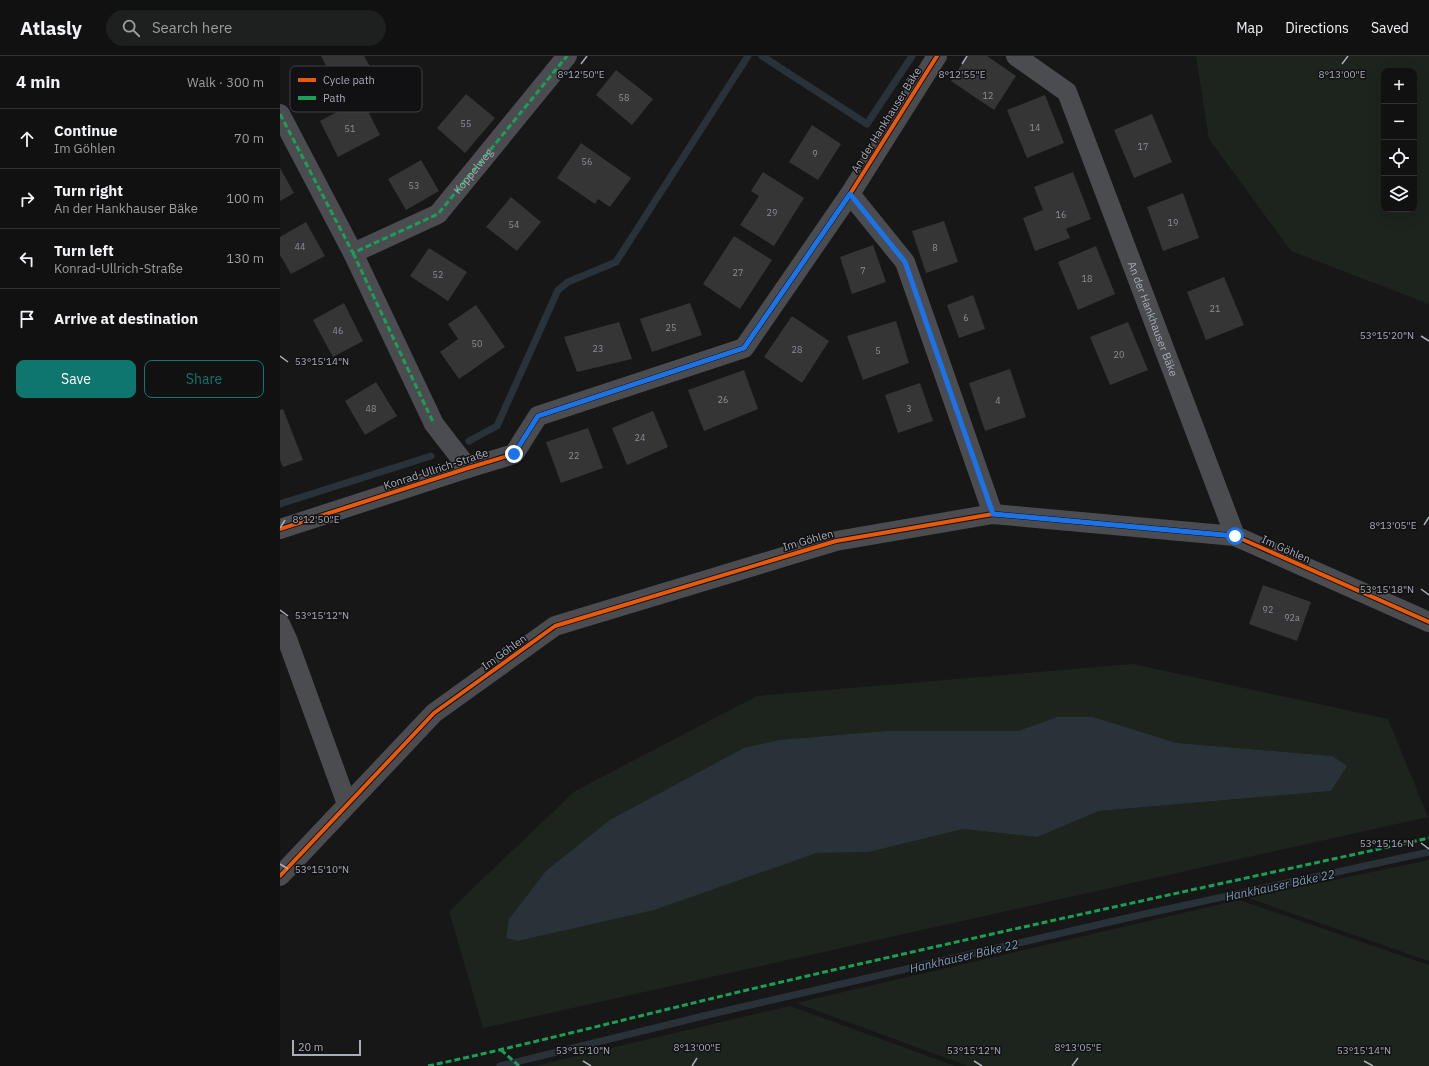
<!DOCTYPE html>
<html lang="en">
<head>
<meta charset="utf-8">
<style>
	body { margin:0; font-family:"IBM Plex Sans",sans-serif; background:#1e1f1f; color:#f1f3f6 }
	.controls { position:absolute; right:12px; top:12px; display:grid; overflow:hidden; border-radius:8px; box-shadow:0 4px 16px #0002 }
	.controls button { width:36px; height:36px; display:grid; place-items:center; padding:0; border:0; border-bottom:1px solid #303131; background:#111; color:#f1f3f6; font:20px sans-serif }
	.scale { position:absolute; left:12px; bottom:10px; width:69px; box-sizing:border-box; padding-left:4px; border:2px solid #a8adb8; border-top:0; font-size:11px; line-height:14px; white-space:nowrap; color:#a8adb8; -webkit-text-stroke:3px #111113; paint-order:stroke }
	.stop { position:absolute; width:12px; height:12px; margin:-9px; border:3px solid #1a73e8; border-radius:50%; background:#fff }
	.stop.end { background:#1a73e8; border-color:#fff; box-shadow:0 1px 4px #0008 }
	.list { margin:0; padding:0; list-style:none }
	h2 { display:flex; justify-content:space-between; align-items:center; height:52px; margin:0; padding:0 16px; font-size:17px }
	h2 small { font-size:13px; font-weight:400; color:#9c9d9f }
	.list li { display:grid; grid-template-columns:26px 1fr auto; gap:12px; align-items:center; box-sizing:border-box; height:60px; padding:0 16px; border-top:1px solid #303131 }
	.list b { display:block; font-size:15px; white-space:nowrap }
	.list p { margin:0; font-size:13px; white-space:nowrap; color:#9c9d9f }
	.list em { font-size:13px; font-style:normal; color:#9c9d9f }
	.actions { display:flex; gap:8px; padding:12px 16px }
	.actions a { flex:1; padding:9px 0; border:1px solid #0f766e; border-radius:8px; text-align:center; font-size:14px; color:#0f766e }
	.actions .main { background:#0f766e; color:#fff }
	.icon { flex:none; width:22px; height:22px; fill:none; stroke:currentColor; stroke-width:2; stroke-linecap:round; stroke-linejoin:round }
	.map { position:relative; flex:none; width:1149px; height:1010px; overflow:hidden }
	header { display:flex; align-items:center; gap:24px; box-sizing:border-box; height:56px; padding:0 20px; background:#111; border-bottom:1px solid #303131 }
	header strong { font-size:19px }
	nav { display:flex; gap:22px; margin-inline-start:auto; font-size:14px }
	.search { width:280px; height:36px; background:#1e1f1f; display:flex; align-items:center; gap:10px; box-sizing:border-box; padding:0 14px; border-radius:22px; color:#9c9d9f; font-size:15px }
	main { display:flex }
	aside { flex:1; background:#111 }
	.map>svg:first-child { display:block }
	.green { fill:#1d241e; fill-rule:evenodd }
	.water { fill:#2a3239 }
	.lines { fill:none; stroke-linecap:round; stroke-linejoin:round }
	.stream { stroke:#2a3239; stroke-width:7 }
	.building { fill:#353536 }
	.street { stroke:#4b4c50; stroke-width:20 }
	.quiet { stroke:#1a9f57; stroke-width:3; stroke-dasharray:6 3; stroke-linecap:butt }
	.cycleway-casing { stroke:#111113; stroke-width:6 }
	.cycleway { stroke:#e8590c; stroke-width:4 }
	.route { stroke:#1a73e8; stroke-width:5 }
	.ticks { fill:none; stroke:#a8adb8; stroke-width:1.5 }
	.labels { text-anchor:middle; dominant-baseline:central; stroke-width:3; stroke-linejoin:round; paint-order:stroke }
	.number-label { font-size:9px; fill:#8b8f98 }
	.street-label { font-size:11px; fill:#a8adb8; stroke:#111113 }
	.water-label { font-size:12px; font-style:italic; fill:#7f9bb3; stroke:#111113 }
	.key { fill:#111113; stroke:#3e4045; stroke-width:1 }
	.key-label { font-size:11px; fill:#a8adb8 }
	.ticks-label { font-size:10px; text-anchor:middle; fill:#a8adb8; stroke:#111113; stroke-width:3; stroke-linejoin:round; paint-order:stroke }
</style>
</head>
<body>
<header>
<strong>Atlasly</strong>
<div class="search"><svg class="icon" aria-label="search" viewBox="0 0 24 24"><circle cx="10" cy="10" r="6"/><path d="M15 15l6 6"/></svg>Search here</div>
<nav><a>Map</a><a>Directions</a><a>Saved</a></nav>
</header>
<main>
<aside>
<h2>4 min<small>Walk · 300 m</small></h2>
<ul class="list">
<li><svg class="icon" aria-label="ahead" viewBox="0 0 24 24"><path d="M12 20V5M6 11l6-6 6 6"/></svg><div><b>Continue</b><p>Im Göhlen</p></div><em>70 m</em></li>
<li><svg class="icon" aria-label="right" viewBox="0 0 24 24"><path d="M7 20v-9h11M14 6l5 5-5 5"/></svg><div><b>Turn right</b><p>An der Hankhauser Bäke</p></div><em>100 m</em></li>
<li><svg class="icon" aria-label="left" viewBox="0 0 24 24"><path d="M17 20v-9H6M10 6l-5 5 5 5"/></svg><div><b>Turn left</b><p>Konrad-Ullrich-Straße</p></div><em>130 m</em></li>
<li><svg class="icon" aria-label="arrive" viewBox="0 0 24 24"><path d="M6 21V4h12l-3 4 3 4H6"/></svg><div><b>Arrive at destination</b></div></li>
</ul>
<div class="actions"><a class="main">Save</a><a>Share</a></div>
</aside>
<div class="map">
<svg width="1149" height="1010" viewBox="0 0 1149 1010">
	<rect width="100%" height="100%" fill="#171717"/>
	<g class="green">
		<path d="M 916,0 L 1149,0 L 1149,248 L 1011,195 L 929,83 ZM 1104,15 L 1134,15 L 1134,153 L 1104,153 Z"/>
		<path d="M 853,608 L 1108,663 L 1148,761 L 203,972 L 169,855 L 295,735 L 477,640 ZM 777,661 L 813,661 L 897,687 L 1052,700 L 1051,735 L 819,755 L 756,781 L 683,773 L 589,796 L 537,797 L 373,854 L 238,885 L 226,882 L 499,684 L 606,675 L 738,675 Z"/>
		<polygon points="1149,804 1149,905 968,842"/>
		<polygon points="959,844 1149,909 1149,1010 688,1010 516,947"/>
		<polygon points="510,950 675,1010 254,1010"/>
	</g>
	<polygon class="water" points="777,661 813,661 897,687 1052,700 1067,710 1051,735 819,755 757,781 683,773 589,796 537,797 374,854 238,885 226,882 229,863 266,815 330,764 464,692 499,684 605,675 738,675"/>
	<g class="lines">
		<g class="stream">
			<polyline points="482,0 587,68 632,0"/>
			<polyline points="189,385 217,370 278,234 288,226 336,206 468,0"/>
			<polyline points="0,448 151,400"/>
			<polyline points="220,1010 423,960 860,859 1149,796"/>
		</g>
	</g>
	<g class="building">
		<polygon points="41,0 84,0 94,17 60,36"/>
		<polygon points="687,0 707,0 736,20 714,54 671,25"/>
		<polygon points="336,14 373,43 352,69 316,39"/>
		<polygon points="186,38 215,62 185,97 157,72"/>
		<polygon points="765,39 784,87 747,102 727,54"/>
		<polygon points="82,43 100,79 58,101 40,65"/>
		<polygon points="872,58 892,106 854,122 834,74"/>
		<polygon points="532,69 561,88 538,124 509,106"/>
		<polygon points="301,87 351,122 330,151 318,143 315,148 277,122"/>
		<polygon points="141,104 159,135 126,154 108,123"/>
		<polygon points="0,112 14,137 0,145"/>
		<polygon points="483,116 524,142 494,190 460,169 479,140 471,135"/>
		<polygon points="793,116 811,163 786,173 790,182 755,195 743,162 763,154 754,131"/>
		<polygon points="903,137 919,182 883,195 867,151"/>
		<polygon points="231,141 261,166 237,195 206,171"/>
		<polygon points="664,165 678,206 646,217 632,175"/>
		<polygon points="26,166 45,200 11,218 0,199 0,181"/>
		<polygon points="454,180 492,204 460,253 423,228"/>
		<polygon points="593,189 606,226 572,238 560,201"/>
		<polygon points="816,190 835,238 798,254 778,206"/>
		<polygon points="149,192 187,216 168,245 130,220"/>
		<polygon points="944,221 964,269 926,284 907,236"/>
		<polygon points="693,239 705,273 679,282 667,249"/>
		<polygon points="64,247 83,285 53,301 33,264"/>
		<polygon points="410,247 422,279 372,296 360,263"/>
		<polygon points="196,249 225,291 179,323 160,296 178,283 168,268"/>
		<polygon points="512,260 549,285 522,327 484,301"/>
		<polygon points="616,265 629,307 583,324 567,280"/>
		<polygon points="339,266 352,303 297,316 284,281"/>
		<polygon points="848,266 868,314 830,329 810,281"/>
		<polygon points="730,313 746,361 705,375 689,327"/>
		<polygon points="464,314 478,353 424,375 408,334"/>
		<polygon points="96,326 117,360 85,379 65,345"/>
		<polygon points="640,327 653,365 618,377 605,339"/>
		<polygon points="3,353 23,404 3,411 0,404 0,354"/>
		<polygon points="373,355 388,391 347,409 332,372"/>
		<polygon points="308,372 323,412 281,427 266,386"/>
		<polygon points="983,529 1031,546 1017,585 969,568"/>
	</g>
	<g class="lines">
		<g class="street">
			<path id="s1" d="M 736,0 L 787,36 L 955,480"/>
			<path id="s2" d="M 0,58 L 73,197 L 158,158 L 287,0"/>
			<polyline points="570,138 625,206 713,458"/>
			<polyline points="73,197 154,368 188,412"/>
			<polyline points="0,473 188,412 234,398 258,360 464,292 570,138 657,0"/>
			<polyline points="0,568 7,583 67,748"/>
			<polyline points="0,820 154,657 275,570 556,485 713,458 955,480 1149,566"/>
		</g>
		<g class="quiet">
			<polyline points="0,58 73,197 158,158 287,0"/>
			<polyline points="73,197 154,368"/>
			<polyline points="221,994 239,1010"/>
			<path d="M 148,1010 C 259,986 369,957 480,931 C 702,879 926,831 1149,782"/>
		</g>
		<g class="cycleway-casing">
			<g id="cycleway">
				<polyline points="0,473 188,412 234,398 258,360 464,292 570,138 657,0"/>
				<polyline points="0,820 154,657 275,570 556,485 713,458 955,480 1149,566"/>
			</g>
		</g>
		<use href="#cycleway" class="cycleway"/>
	</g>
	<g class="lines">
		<polyline class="route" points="234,398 258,360 464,292 570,138 625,206 713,458 955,480"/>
	</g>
	<path class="ticks" d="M 301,8 L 307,0M 682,8 L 687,0M 1062,8 L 1068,0M 1141,280 L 1149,285M 0,300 L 8,306M 1144,469 L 1149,461M 0,472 L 5,464M 1141,533 L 1149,539M 0,554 L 8,560M 1141,787 L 1149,793M 0,808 L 8,813M 303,1005 L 311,1010M 694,1005 L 702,1010M 1084,1005 L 1093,1010M 412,1010 L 417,1002M 792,1010 L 798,1002"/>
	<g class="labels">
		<g class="number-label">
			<text x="708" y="39">12</text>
			<text x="344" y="41">58</text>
			<text x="186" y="67">55</text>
			<text x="755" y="71">14</text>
			<text x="70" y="72">51</text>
			<text x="863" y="90">17</text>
			<text x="535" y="97">9</text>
			<text x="307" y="105">56</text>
			<text x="134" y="129">53</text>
			<text x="492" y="156">29</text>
			<text x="781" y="158">16</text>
			<text x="893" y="166">19</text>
			<text x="234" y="168">54</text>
			<text x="20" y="190">44</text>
			<text x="655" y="191">8</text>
			<text x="583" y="214">7</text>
			<text x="458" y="216">27</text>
			<text x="158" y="218">52</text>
			<text x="807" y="222">18</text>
			<text x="935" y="252">21</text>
			<text x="686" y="261">6</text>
			<text x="391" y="271">25</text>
			<text x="58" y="274">46</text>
			<text x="197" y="287">50</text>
			<text x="318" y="292">23</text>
			<text x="517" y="293">28</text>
			<text x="598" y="294">5</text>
			<text x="839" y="298">20</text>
			<text x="443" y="343">26</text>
			<text x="718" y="344">4</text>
			<text x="91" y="352">48</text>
			<text x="629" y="352">3</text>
			<text x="360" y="381">24</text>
			<text x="294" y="399">22</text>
			<text x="988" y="553">92</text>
			<text x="1012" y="561">92a</text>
		</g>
		<g class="street-label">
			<text transform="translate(606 64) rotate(-58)">An der Hankhauser Bäke</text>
			<text stroke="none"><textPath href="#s2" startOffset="306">Koppelweg</textPath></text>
			<text stroke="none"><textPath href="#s1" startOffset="305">An der Hankhauser Bäke</textPath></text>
			<text transform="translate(156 413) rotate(-18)">Konrad-Ullrich-Straße</text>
			<text transform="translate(528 484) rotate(-16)">Im Göhlen</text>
			<text transform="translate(1006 493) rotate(24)">Im Göhlen</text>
			<text transform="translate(224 596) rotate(-36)">Im Göhlen</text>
		</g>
		<g class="water-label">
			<text transform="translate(1000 829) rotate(-12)">Hankhauser Bäke 22</text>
			<text transform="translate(684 900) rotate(-13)">Hankhauser Bäke 22</text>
		</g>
	</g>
	<rect x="10" y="10" width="132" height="46" rx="6" class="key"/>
	<rect x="18" y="22" width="18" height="4" fill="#e8590c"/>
	<rect x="18" y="40" width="18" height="4" fill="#1a9f57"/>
	<g class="key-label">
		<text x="43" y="28">Cycle path</text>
		<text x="43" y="46">Path</text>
	</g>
	<g class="ticks-label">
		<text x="301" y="22">8°12'50"E</text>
		<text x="682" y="22">8°12'55"E</text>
		<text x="1062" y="22">8°13'00"E</text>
		<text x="1107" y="283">53°15'20"N</text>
		<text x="42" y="309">53°15'14"N</text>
		<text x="36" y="467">8°12'50"E</text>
		<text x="1113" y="473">8°13'05"E</text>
		<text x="1107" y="537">53°15'18"N</text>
		<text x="42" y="563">53°15'12"N</text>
		<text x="1107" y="791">53°15'16"N</text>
		<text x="42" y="817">53°15'10"N</text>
		<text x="417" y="995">8°13'00"E</text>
		<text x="798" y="995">8°13'05"E</text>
		<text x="303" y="998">53°15'10"N</text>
		<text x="694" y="998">53°15'12"N</text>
		<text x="1084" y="998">53°15'14"N</text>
	</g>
</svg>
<div class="controls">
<button>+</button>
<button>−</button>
<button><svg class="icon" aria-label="locate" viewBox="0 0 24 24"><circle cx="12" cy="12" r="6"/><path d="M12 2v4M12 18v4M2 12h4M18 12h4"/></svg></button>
<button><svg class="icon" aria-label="layers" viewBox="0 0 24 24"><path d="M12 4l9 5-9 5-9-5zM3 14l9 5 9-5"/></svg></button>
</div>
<div class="scale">20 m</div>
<div class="stop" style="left:955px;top:480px"></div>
<div class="stop end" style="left:234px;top:398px"></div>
</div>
</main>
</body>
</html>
